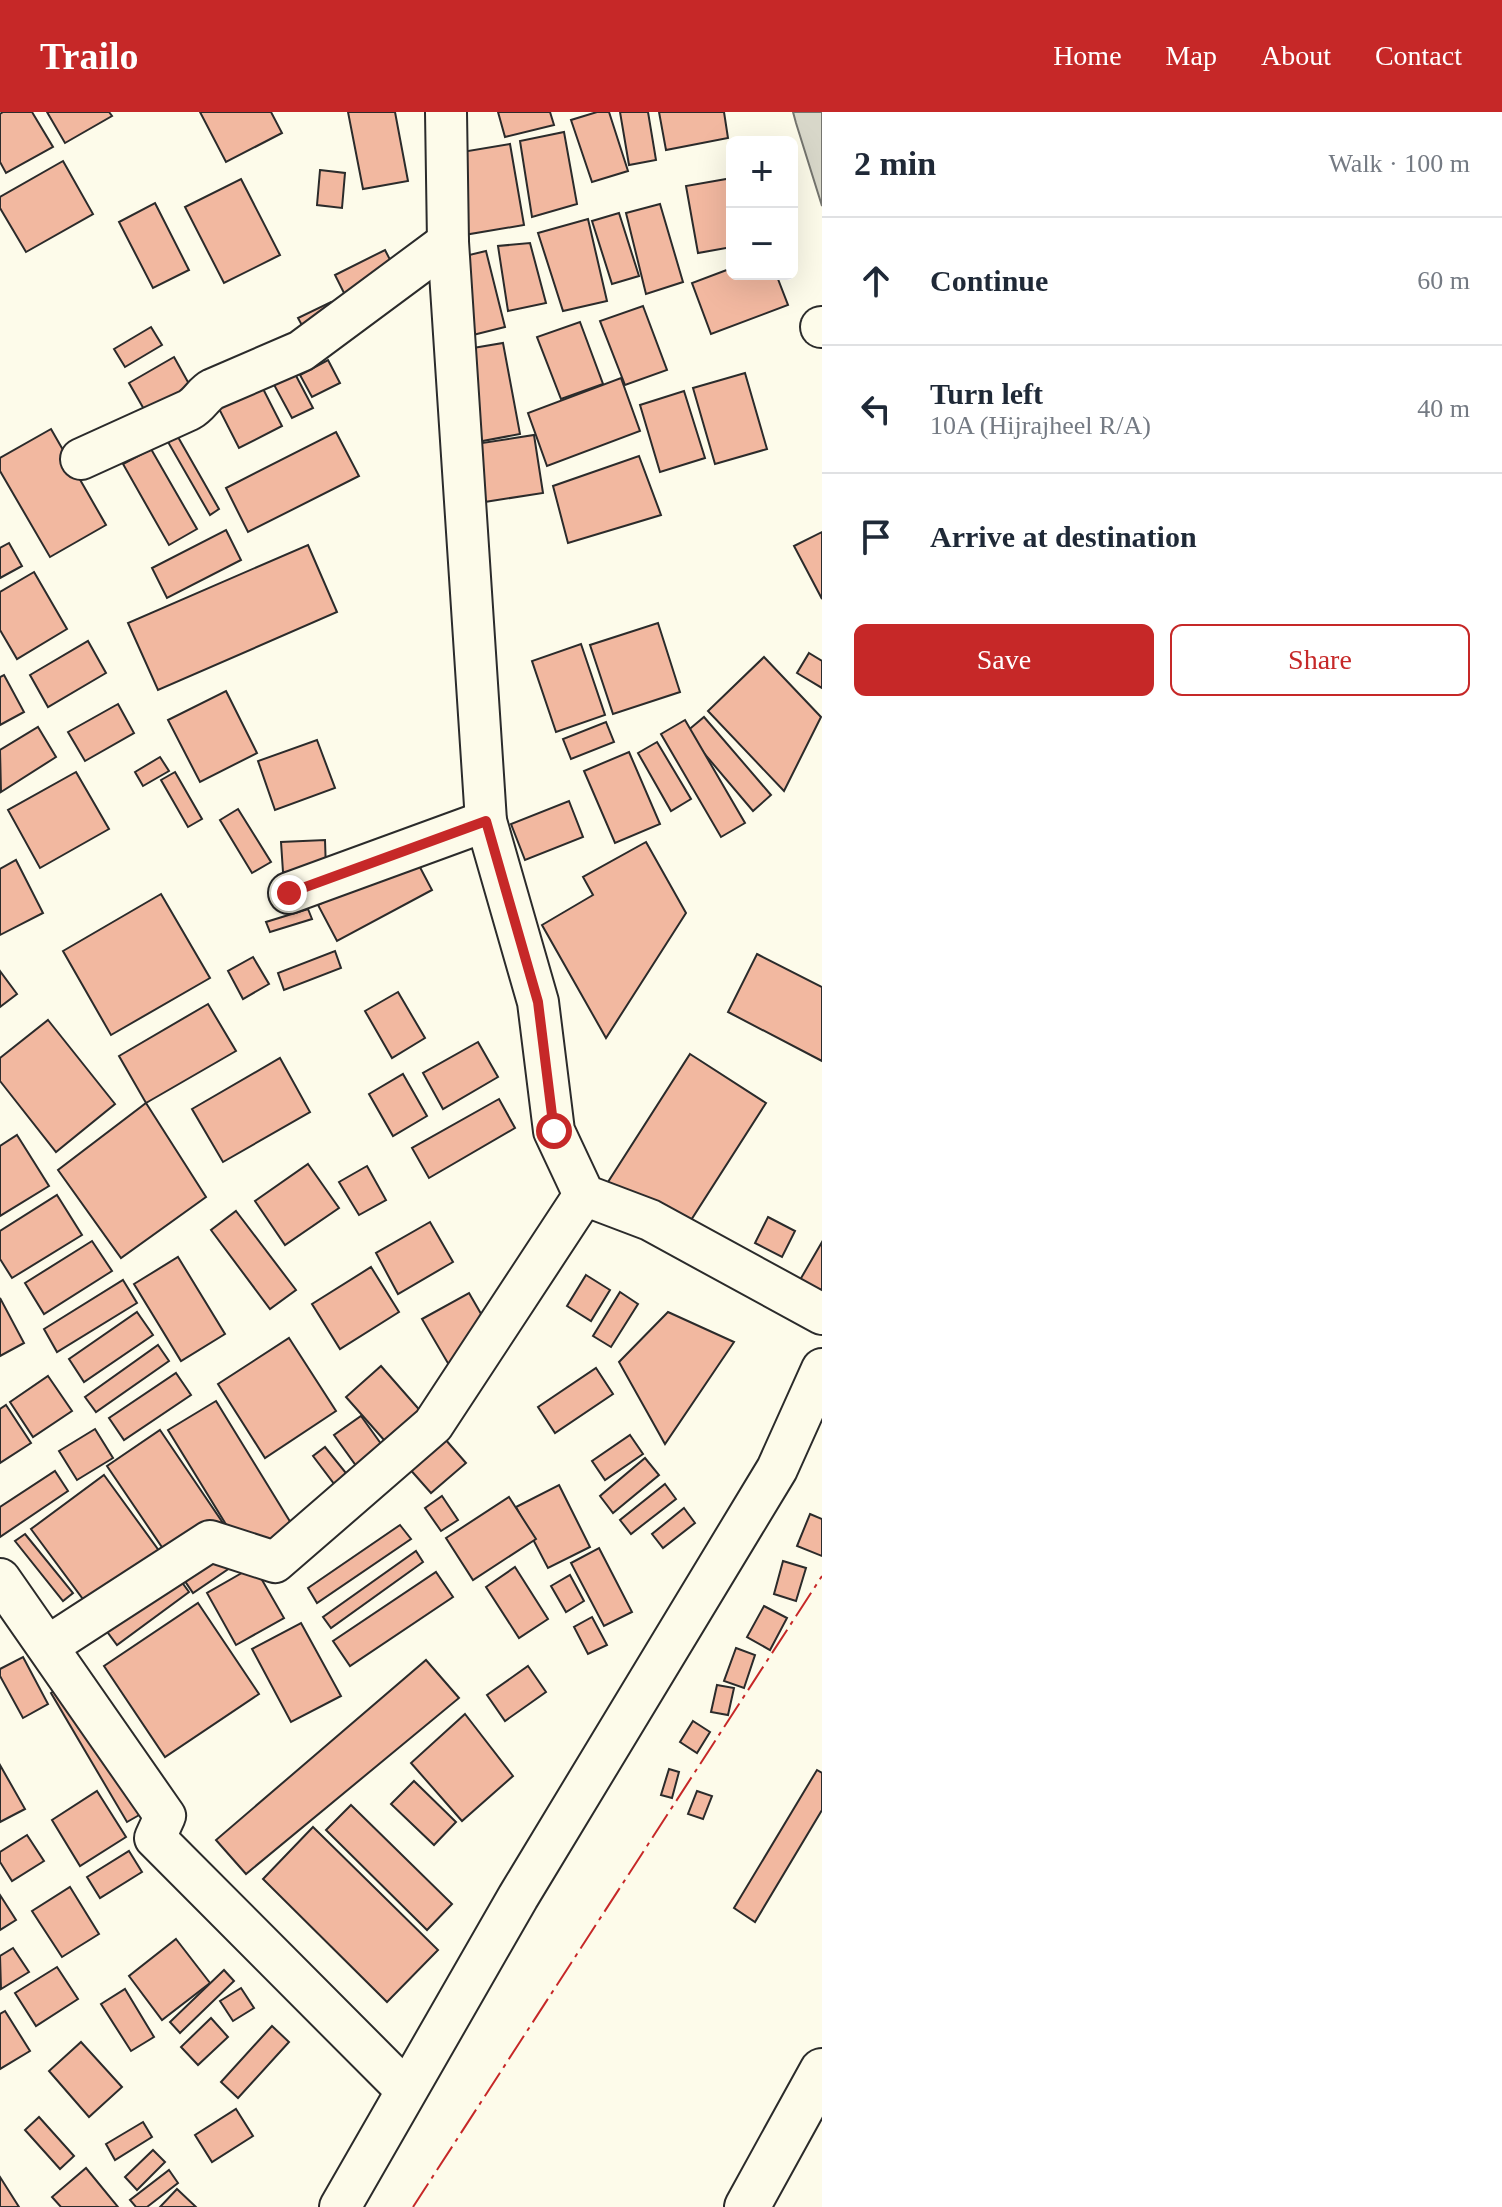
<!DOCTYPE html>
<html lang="en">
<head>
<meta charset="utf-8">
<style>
	body { margin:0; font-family:"Times New Roman",serif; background:#f2f2f3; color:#1f2937 }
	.controls { position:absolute; right:24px; top:24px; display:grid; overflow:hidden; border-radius:12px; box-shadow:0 8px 32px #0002 }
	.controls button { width:72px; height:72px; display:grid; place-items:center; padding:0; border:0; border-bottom:2px solid #e0e1e3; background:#fff; color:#1f2937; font:40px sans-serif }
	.stop { position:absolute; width:24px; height:24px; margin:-18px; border:6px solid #c62828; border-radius:50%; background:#fff }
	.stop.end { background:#c62828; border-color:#fff; box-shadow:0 2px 8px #0008 }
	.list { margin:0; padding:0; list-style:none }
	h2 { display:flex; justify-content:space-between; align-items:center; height:104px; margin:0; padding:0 32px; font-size:34px }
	h2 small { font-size:26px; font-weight:400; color:#747a83 }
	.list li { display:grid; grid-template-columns:52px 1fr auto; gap:24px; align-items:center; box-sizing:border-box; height:128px; padding:0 32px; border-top:2px solid #e0e1e3 }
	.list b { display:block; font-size:30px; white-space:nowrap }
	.list p { margin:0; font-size:26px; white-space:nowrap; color:#747a83 }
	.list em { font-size:26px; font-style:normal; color:#747a83 }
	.actions { display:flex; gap:16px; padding:24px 32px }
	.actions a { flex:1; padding:18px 0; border:2px solid #c62828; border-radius:12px; text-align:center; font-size:28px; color:#c62828 }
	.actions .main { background:#c62828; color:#fff }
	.icon { flex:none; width:44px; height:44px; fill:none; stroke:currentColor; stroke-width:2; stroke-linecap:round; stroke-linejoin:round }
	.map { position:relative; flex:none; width:822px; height:2095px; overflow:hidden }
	header { display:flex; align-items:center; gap:48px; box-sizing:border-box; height:112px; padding:0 40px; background:#c62828; color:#fff }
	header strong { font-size:38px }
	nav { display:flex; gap:44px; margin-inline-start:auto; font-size:28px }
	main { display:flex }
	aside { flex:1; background:#fff }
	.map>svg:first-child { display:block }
	.water { fill:#d8d7c9; stroke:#74746e; stroke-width:2 }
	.building { fill:#f2b8a0; stroke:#2b2b2b; stroke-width:2 }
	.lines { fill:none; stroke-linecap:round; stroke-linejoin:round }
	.minor-casing { stroke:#2b2b2b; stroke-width:44 }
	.major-casing { stroke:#2b2b2b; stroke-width:48 }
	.minor { stroke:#fdfbea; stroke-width:40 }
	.major { stroke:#fdfbea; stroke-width:44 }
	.power { stroke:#c62828; stroke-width:2; stroke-dasharray:28 6 4 6; stroke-linecap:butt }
	.route { stroke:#c62828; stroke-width:10 }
</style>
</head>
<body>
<header>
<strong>Trailo</strong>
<nav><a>Home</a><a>Map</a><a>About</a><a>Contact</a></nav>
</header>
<main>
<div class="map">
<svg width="822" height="2095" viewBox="0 0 822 2095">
	<rect width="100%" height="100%" fill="#fdfbea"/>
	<polygon class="water" points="793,0 822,0 822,94 796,11"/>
	<g class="building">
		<polygon points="3,0 32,0 53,35 6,61 0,50 0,2"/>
		<polygon points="47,0 109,0 112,4 65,31"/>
		<polygon points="200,0 271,0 282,21 226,50"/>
		<polygon points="348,0 395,0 408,69 363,77"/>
		<polygon points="498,0 550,0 554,13 505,25"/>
		<polygon points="597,0 609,0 628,59 592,70 571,8"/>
		<polygon points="620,0 648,0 656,48 629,53"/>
		<polygon points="659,0 724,0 728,26 666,38"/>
		<polygon points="564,20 577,92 532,105 520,29"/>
		<polygon points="510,32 524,113 464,123 450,42"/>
		<polygon points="63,49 93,102 26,140 0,96 0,85"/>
		<polygon points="320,58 345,61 342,96 317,93"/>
		<polygon points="732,66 732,135 698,141 686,74"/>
		<polygon points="241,67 280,143 224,171 185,95"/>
		<polygon points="155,91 189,158 153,176 119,110"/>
		<polygon points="660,92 683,170 646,182 626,101"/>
		<polygon points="619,101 639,164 612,172 592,109"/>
		<polygon points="588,107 607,189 563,199 538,121"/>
		<polygon points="530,131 546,191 508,199 498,134"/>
		<polygon points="385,138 402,171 352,197 335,163"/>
		<polygon points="486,139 505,215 465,225 465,144"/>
		<polygon points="732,156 732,162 776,162 788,193 711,222 692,171"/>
		<polygon points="331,190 343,214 311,230 298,206"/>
		<polygon points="643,194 667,258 625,273 600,209"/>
		<polygon points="580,210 603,272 561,287 537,225"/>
		<polygon points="151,215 162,233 125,255 114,237"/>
		<polygon points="503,231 520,322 472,331 455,239"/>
		<polygon points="174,245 198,288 153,313 129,271"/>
		<polygon points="328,248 340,271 312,285 300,263"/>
		<polygon points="293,258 313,296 292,306 272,269"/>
		<polygon points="255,261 282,314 239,336 212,283"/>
		<polygon points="745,261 767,337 715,352 693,276"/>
		<polygon points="621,266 640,319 547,354 528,301"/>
		<polygon points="684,279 705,346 660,360 640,293"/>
		<polygon points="51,317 106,413 50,445 0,359 0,346"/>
		<polygon points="174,318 219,397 210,403 164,323"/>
		<polygon points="336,320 359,364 248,420 226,376"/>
		<polygon points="534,323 543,381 478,391 469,333"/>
		<polygon points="151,337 197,417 169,433 123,352"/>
		<polygon points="639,344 661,403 568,431 553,374"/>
		<polygon points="226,418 241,448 167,486 152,456"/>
		<polygon points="822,420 822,487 794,434"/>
		<polygon points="9,431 22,454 0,466 0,436"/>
		<polygon points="308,433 337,500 158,578 128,511"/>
		<polygon points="34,460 67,517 17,547 0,518 0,480"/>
		<polygon points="658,511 680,580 613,602 590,533"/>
		<polygon points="88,529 106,561 48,595 30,563"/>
		<polygon points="581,532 605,603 556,620 532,549"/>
		<polygon points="809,541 822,549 822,576 797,561"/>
		<polygon points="764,545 821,605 784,679 708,599"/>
		<polygon points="4,563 24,600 0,613 0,565"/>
		<polygon points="226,579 257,641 200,670 168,608"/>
		<polygon points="118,592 134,621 85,649 68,620"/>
		<polygon points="704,605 771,683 753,699 686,620"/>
		<polygon points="685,608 745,711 721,725 661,622"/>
		<polygon points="606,610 614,630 571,647 563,627"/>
		<polygon points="38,615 56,645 1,680 0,638"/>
		<polygon points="317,628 335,676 275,698 258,649"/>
		<polygon points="657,630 691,687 671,699 638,641"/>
		<polygon points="629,640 660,712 615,731 584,659"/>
		<polygon points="160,645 169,659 143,674 135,660"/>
		<polygon points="76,660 109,717 40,756 8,698"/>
		<polygon points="175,660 202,707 188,715 161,668"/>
		<polygon points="569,689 583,725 525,748 511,712"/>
		<polygon points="238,697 271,750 252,761 220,708"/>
		<polygon points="325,728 326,759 283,760 281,730"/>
		<polygon points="646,730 686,801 606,926 542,813 593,783 583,765"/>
		<polygon points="413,742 432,778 337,829 318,793"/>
		<polygon points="16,748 43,801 0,823 0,757"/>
		<polygon points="161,782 210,866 111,923 63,839"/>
		<polygon points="308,797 312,807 270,820 266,810"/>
		<polygon points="335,839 341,856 284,878 278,861"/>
		<polygon points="757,842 822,875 822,949 728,900"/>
		<polygon points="253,845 269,872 243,887 228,859"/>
		<polygon points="0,859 17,882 0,895"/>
		<polygon points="398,880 425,926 392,946 365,899"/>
		<polygon points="208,892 236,939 146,991 119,944"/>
		<polygon points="48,908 115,992 56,1040 0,969 0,946"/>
		<polygon points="478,930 498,965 443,997 423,961"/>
		<polygon points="690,942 766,991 684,1119 608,1070"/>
		<polygon points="280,946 310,1000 223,1050 192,997"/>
		<polygon points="403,962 427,1004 393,1024 369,982"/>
		<polygon points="499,987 515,1016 429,1066 412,1036"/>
		<polygon points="146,991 206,1085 121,1146 58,1058"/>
		<polygon points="17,1023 49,1074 0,1104 0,1034"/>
		<polygon points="308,1052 339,1096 285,1133 255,1089"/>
		<polygon points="367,1054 386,1088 359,1103 339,1070"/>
		<polygon points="57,1083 82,1123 12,1166 0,1147 0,1119"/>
		<polygon points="236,1099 296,1178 270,1197 211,1118"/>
		<polygon points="768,1105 795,1119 782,1145 755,1131"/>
		<polygon points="430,1110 453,1150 398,1182 376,1141"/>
		<polygon points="92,1129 112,1159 44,1202 25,1171"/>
		<polygon points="822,1130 822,1186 793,1180"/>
		<polygon points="178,1145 225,1222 181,1249 134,1172"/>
		<polygon points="371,1155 399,1200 340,1237 312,1192"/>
		<polygon points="586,1163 610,1178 591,1209 567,1194"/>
		<polygon points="123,1168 137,1191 57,1240 44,1217"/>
		<polygon points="620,1180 638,1192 611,1235 593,1224"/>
		<polygon points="469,1181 495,1226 449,1253 422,1207"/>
		<polygon points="0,1186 24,1231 0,1244"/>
		<polygon points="137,1200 153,1223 84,1270 69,1247"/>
		<polygon points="668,1200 734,1230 665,1332 619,1250"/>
		<polygon points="289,1226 336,1299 265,1346 218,1272"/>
		<polygon points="158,1233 169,1249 96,1300 85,1285"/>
		<polygon points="381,1254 466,1351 431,1381 346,1285"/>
		<polygon points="596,1256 613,1282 555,1321 538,1295"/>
		<polygon points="176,1261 191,1283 124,1328 109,1306"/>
		<polygon points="48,1264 72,1299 33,1325 10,1290"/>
		<polygon points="216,1289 294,1416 246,1445 168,1318"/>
		<polygon points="6,1293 31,1331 0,1351 0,1297"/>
		<polygon points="361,1304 384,1336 357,1355 334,1323"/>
		<polygon points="95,1317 113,1346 77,1368 59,1339"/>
		<polygon points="160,1318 246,1445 193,1481 107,1354"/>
		<polygon points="630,1323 643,1342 605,1368 592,1349"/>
		<polygon points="325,1335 354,1371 341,1381 313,1344"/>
		<polygon points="645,1346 659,1363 613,1401 600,1384"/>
		<polygon points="55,1359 68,1379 0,1425 0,1395"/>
		<polygon points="104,1363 189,1480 117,1533 31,1417"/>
		<polygon points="665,1372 676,1387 631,1422 620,1408"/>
		<polygon points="559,1373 590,1435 548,1456 516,1395"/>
		<polygon points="442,1384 458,1408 441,1419 425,1396"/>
		<polygon points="509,1385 536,1427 473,1468 446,1426"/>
		<polygon points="684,1396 695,1411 663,1436 652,1422"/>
		<polygon points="810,1402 822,1407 822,1444 797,1434"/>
		<polygon points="400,1413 411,1427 317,1491 308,1476"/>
		<polygon points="25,1422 73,1481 63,1489 15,1429"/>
		<polygon points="599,1436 632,1500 604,1514 571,1451"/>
		<polygon points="416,1439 423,1450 331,1516 323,1505"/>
		<polygon points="783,1449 806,1456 796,1489 774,1482"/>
		<polygon points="254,1454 284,1506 236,1533 207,1481"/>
		<polygon points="515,1455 548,1507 519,1526 486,1475"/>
		<polygon points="436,1460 453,1485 350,1554 333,1529"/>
		<polygon points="570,1463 584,1489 566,1500 551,1474"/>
		<polygon points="198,1491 259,1582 165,1645 104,1554"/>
		<polygon points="764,1494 787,1506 770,1538 747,1525"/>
		<polygon points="592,1505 607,1533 588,1542 574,1515"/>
		<polygon points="301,1511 341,1584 291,1610 252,1537"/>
		<polygon points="736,1536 755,1543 744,1576 724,1569"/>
		<polygon points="23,1545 48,1592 23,1606 0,1564 0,1557"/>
		<polygon points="426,1548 459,1586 246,1762 216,1728"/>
		<polygon points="528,1554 546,1580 505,1609 487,1583"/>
		<polygon points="85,1561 162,1690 127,1710 51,1581"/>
		<polygon points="717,1573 734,1576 728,1603 711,1600"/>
		<polygon points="465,1602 513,1664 462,1709 411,1651"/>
		<polygon points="693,1609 710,1620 697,1641 680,1630"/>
		<polygon points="0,1653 25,1697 0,1710"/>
		<polygon points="669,1657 679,1660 672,1686 661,1683"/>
		<polygon points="817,1658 822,1661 822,1698 755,1810 734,1796"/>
		<polygon points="414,1669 456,1710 434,1733 391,1692"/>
		<polygon points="97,1679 126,1725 80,1754 52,1708"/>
		<polygon points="697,1679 712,1684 703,1707 688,1702"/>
		<polygon points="351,1693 452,1792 427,1818 326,1718"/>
		<polygon points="313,1715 438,1838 387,1890 263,1767"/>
		<polygon points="27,1723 44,1749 12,1769 0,1750 0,1740"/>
		<polygon points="129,1739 142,1760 100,1786 87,1765"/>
		<polygon points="70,1775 99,1822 62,1845 32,1799"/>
		<polygon points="0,1783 16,1808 0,1818"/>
		<polygon points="176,1827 210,1871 162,1908 129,1864"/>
		<polygon points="13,1836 29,1860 1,1877 0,1844"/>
		<polygon points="57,1855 78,1887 36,1914 15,1881"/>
		<polygon points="224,1858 234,1869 180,1921 170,1910"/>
		<polygon points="241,1876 254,1896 233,1909 220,1889"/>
		<polygon points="125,1877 154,1925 131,1939 101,1892"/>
		<polygon points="5,1899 30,1939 0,1957 0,1902"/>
		<polygon points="211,1906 228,1925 198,1953 181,1935"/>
		<polygon points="272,1914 289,1930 238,1986 221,1970"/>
		<polygon points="81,1930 122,1975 89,2005 49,1959"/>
		<polygon points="236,1997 253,2024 212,2050 195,2023"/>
		<polygon points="39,2005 74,2044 60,2057 25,2018"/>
		<polygon points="143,2010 152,2025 115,2048 106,2032"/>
		<polygon points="153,2038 165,2050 137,2078 125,2065"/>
		<polygon points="86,2056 118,2095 61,2095 52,2085"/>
		<polygon points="169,2058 178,2071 147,2095 136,2095 130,2088"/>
		<polygon points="0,2065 19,2095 0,2095"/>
		<polygon points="177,2077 196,2095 160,2095"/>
	</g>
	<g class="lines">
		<g class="minor-casing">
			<g id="minor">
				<polyline points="446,0 448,130 486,709 538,890 554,1019 584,1083 650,1108 822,1202"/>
				<polyline points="821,215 822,215"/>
				<path d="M 81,347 L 189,298 C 200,292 203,282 213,277 L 301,239 L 448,130"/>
				<polyline points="289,781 486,709"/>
				<polyline points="0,1467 165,1704 155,1726 406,1978"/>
				<polyline points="48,1534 210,1429 275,1450 433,1313 584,1083"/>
				<polyline points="340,2095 518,1785 777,1357 822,1257"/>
			</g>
		</g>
		<g class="major-casing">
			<polyline id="major" points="747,2095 822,1959"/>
		</g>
		<use href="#minor" class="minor"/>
		<use href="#major" class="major"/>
		<polyline class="power" points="413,2095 822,1464"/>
	</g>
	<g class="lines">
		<polyline class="route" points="289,781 486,709 538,890 554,1019"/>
	</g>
</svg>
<div class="controls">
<button>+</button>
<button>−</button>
</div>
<div class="stop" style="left:554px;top:1019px"></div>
<div class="stop end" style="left:289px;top:781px"></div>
</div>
<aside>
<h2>2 min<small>Walk · 100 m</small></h2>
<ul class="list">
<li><svg class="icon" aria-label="ahead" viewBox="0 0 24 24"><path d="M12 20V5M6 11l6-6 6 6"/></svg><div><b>Continue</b></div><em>60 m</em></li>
<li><svg class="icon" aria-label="left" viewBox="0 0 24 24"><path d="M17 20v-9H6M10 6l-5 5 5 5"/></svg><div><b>Turn left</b><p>10A (Hijrajheel R/A)</p></div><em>40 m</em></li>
<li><svg class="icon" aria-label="arrive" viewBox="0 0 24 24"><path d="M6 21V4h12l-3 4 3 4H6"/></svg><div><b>Arrive at destination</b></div></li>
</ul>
<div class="actions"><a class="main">Save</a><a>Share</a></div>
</aside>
</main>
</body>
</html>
